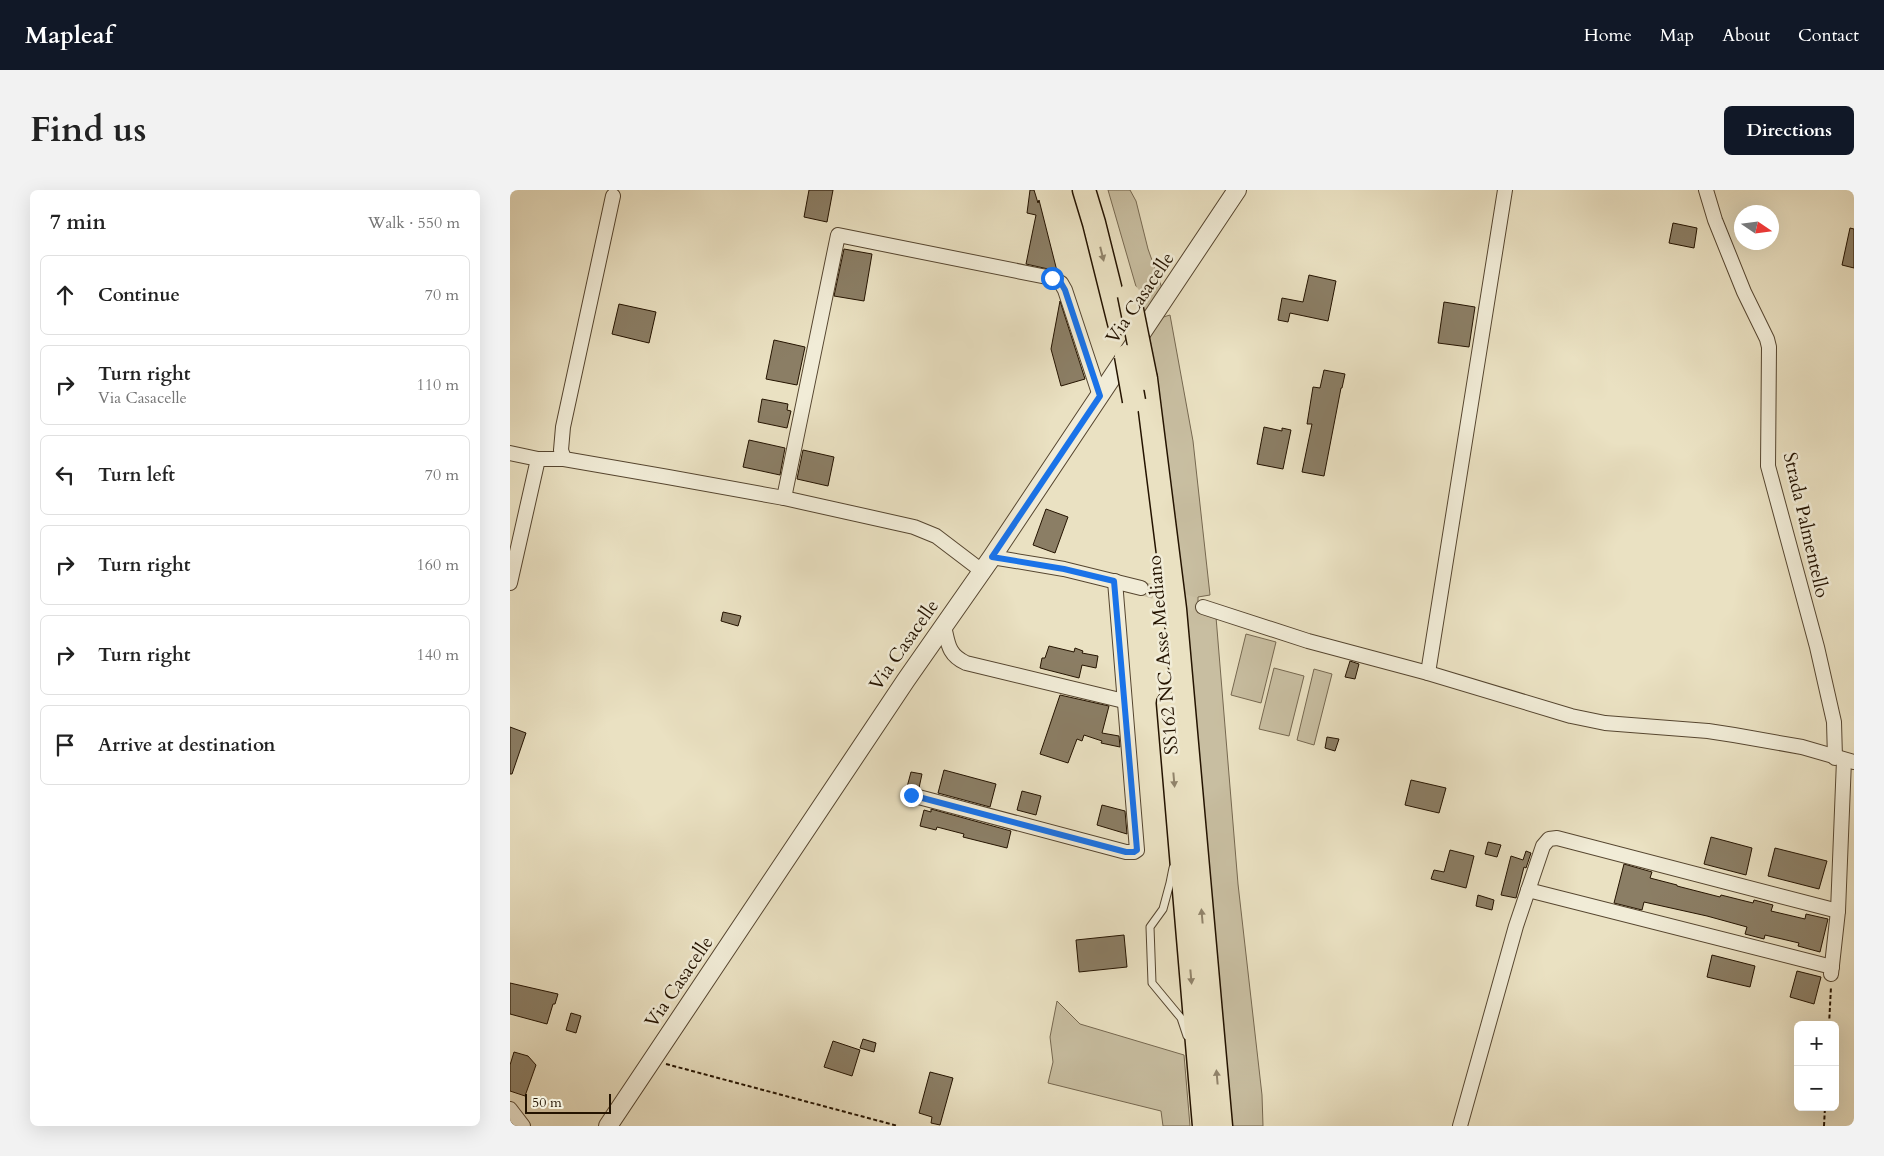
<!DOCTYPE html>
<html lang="en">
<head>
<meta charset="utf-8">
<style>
	body { margin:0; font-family:Cardo,serif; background:#f2f2f2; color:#222 }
	.controls { position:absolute; right:15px; bottom:15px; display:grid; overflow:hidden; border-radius:8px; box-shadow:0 5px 20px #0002 }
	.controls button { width:45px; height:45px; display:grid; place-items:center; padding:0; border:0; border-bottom:1px solid #e0e0e0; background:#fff; color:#222; font:25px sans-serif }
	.compass { position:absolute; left:1224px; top:15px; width:45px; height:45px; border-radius:50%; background:#fff; box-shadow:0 5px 20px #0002; rotate:103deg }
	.scale { position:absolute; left:15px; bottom:12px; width:86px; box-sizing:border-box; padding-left:5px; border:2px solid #241300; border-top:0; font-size:14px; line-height:18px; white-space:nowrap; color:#241300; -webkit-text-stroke:4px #f1ecd7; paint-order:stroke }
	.stop { position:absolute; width:15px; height:15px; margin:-11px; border:4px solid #1a73e8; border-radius:50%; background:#fff }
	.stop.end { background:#1a73e8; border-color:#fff; box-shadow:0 1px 5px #0008 }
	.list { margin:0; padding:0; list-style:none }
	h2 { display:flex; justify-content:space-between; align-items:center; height:65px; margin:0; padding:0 20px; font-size:21px }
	h2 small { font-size:16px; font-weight:400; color:#767676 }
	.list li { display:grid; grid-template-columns:32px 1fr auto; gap:15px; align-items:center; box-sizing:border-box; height:80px; margin:0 10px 10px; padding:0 10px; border:1px solid #e0e0e0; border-radius:8px }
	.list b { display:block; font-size:19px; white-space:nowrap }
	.list p { margin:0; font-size:16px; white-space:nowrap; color:#767676 }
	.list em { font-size:16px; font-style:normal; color:#767676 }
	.icon { flex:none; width:28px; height:28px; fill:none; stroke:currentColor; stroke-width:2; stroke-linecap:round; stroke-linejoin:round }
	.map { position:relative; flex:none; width:1344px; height:936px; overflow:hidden; border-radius:8px }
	header { display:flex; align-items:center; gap:30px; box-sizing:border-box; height:70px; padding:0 25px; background:#111827; color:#fff }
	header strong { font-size:24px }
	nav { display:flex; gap:28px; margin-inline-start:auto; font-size:18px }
	.intro { display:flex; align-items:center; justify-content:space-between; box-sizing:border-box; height:120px; padding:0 30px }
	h1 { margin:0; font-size:35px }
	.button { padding:12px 22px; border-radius:8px; background:#111827; color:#fff; font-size:18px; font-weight:700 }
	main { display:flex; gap:30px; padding:0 30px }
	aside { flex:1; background:#fff; border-radius:8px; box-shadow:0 5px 20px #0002 }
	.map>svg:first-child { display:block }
	.green { fill:#c8bea1; stroke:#766850 }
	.building { fill:#8b7e65; stroke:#241300 }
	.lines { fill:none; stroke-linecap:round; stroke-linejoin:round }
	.minor-tunnel { stroke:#ccc2a5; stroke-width:14; stroke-dasharray:14 7; stroke-linecap:butt }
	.service-casing { stroke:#564630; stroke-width:9 }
	.minor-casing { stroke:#564630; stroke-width:16 }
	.tertiary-casing { stroke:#564630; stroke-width:20 }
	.trunk-casing { stroke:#241300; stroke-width:25 }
	.path { stroke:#241300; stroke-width:2; stroke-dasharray:4 2.5; stroke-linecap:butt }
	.service { stroke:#f1ecd7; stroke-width:7 }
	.minor { stroke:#f1ecd7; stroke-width:14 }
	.tertiary { stroke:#f1ecd7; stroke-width:18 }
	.trunk { stroke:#eae1c2; stroke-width:22 }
	.trunk-bridge-casing { stroke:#241300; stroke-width:25; stroke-linecap:butt }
	.trunk-bridge { stroke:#eae1c2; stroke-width:22 }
	.oneway { fill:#91846b }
	.route { stroke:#1a73e8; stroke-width:6 }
	.labels { text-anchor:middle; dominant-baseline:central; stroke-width:5; stroke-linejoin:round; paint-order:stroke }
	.street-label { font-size:19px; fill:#241300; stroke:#f1ecd7 }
</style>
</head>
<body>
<header>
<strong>Mapleaf</strong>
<nav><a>Home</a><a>Map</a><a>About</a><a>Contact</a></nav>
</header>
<div class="intro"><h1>Find us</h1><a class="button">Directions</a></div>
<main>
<aside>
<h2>7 min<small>Walk · 550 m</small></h2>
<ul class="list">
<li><svg class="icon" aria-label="ahead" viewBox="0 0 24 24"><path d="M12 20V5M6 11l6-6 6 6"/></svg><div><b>Continue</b></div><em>70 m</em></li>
<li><svg class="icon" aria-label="right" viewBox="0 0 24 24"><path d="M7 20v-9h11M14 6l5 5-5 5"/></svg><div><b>Turn right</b><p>Via Casacelle</p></div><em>110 m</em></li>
<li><svg class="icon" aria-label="left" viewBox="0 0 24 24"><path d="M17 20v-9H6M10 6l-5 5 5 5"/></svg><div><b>Turn left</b></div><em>70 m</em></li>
<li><svg class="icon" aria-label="right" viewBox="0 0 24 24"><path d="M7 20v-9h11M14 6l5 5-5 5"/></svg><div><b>Turn right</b></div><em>160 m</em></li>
<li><svg class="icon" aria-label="right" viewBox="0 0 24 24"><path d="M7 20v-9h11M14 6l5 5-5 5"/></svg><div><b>Turn right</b></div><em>140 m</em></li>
<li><svg class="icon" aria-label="arrive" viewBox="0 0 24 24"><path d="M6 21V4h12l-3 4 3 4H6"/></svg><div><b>Arrive at destination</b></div></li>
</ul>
</aside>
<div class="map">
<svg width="1344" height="936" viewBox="0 0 1344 936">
	<rect width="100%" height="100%" fill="#eae1c2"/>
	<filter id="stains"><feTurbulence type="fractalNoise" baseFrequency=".004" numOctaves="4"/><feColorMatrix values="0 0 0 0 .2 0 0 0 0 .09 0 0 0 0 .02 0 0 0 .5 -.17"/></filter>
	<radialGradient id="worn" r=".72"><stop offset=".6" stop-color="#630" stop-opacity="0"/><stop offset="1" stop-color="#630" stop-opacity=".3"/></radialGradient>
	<g class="green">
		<polygon points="598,0 620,0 626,11 638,59 653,101 649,109 634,124"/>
		<polygon points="660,125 683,251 700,405 688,407 688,422 706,427 728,694 752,905 753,936 717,936 636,148 650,128"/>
		<polygon points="736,444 766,452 751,513 721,505"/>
		<polygon points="764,478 794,486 779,546 749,539"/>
		<polygon points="804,479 822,484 804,555 787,550"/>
		<polygon points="547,811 570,834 674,865 680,936 653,936 651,921 538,893 543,872 540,847"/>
	</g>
	<g class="building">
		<polygon points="299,0 323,0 317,32 294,27"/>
		<polygon points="520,0 524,0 528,13 529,10 547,81 516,74 526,25 517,23"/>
		<polygon points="1163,33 1187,38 1184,58 1159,53"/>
		<polygon points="1340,38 1344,39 1344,78 1332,75"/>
		<polygon points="334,59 362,64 354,111 324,106"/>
		<polygon points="799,85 826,91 818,131 780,123 778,132 768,130 772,108 793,112"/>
		<polygon points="550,111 575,189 551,196 541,159"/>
		<polygon points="934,112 965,117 959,157 928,153"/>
		<polygon points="109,114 146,122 139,153 102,144"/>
		<polygon points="264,150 295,157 287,195 256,189"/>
		<polygon points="814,180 835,184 832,198 831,198 814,286 792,282 802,234 797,234 803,197 810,198"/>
		<polygon points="252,209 278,214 277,220 281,221 277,238 248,232"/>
		<polygon points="754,237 772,241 772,238 781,240 773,279 747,274"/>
		<polygon points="239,250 275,258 270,285 233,277"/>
		<polygon points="293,260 324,267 318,296 287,289"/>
		<polygon points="536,319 558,327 545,363 523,355"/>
		<polygon points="213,422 231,426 228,436 211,431"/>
		<polygon points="539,456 564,462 565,458 573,461 572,463 588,466 586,478 572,475 569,488 530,478 532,468 535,468"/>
		<polygon points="840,471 849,474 845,489 835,487"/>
		<polygon points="550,505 599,516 592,543 609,546 610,557 591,553 592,551 574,545 572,551 567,549 558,573 530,564"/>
		<polygon points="0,537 16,543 2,584 0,584"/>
		<polygon points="817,547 829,549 825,561 815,558"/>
		<polygon points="434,580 486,594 480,617 428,603"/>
		<polygon points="401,582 412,584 409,598 397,597"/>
		<polygon points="901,590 936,598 929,623 895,615"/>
		<polygon points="512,601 531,606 526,625 507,620"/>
		<polygon points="592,615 615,621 617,644 587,635"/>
		<polygon points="421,619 501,641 497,658 453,647 454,644 427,637 426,640 410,636 414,620 421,622"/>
		<polygon points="1201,647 1242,658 1236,685 1194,674"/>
		<polygon points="978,652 991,655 987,667 975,664"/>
		<polygon points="1265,658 1317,671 1309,699 1258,686"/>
		<polygon points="940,660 964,666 956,698 921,689 924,680 934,682"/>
		<polygon points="1016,661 1021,663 1016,678 1014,677 1006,708 991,705 1001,666 1013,670"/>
		<polygon points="1114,674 1142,682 1140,688 1167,695 1167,696 1210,707 1211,705 1243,713 1244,710 1263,715 1261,721 1295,729 1296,724 1318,729 1310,762 1288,756 1289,753 1255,745 1254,749 1235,744 1237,737 1197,726 1134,712 1132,720 1104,713"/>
		<polygon points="968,705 984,710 982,720 966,716"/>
		<polygon points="614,745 617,777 569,782 566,750"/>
		<polygon points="1202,765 1245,776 1240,797 1197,787"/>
		<polygon points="1287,781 1311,787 1304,814 1280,807"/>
		<polygon points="0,793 48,804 45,814 43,814 37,834 0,824"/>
		<polygon points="61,823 71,826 66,843 56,840"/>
		<polygon points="353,849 366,853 364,862 350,858"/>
		<polygon points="323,851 350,860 342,886 314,877"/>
		<polygon points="4,862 18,866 26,875 15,906 0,901 0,875"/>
		<polygon points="420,882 443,888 430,935 421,933 422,927 409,923"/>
	</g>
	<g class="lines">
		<polyline class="minor-tunnel" points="631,398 693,417"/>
		<g class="service-casing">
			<polyline id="service" points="663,678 660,693 653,719 640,737 642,793 671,828 677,846"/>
		</g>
		<g class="minor-casing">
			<g id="minor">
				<polyline points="1196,0 1205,30 1234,102 1257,149 1259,157 1258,276 1307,457 1324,532 1325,568"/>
				<polyline points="0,263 28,269 0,393"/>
				<polyline points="28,269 54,269 158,287 274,308 404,337 426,346 472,381"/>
				<polyline points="54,269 51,260 53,237 103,6"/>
				<polyline points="274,308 328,45 542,88 551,93 555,100 590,206"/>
				<polyline points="482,367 554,379 631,398"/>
				<polyline points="693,417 798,451 918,483 1061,526 1095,533 1198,541 1224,545 1292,557 1344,572"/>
				<path d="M 434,436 C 438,453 438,465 456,473 L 614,511"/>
				<polyline points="918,483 995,0"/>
				<polyline points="401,605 616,662 624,662 627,660 605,391"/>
				<polyline points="1018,700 1322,777"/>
				<polyline points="1321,784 1328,721 1334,570"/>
				<polyline points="0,919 13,936"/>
				<polyline points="950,936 1006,736 1033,656 1039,649 1047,648 1328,721"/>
			</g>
		</g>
		<g class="tertiary-casing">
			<polyline id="tertiary" points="98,936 396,490 482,367 727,0"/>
		</g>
		<g class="trunk-casing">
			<g id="trunk">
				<polyline points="574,0 584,33 609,133"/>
				<polyline points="636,189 665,419 711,936"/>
				<polyline points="658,513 694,936"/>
			</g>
		</g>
		<g class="path">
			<polyline points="1319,835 1321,797"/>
			<polyline points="156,874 388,936"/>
			<polyline points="1314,936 1315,917"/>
		</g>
		<use href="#service" class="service"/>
		<use href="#minor" class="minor"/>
		<use href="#tertiary" class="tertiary"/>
		<use href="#trunk" class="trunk"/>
		<g class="trunk-bridge-casing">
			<g id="trunk-bridge">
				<polyline points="619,105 636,189"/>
				<polyline points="616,166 624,211"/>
			</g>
		</g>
		<use href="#trunk-bridge" class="trunk-bridge"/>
	</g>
	<defs><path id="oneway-solid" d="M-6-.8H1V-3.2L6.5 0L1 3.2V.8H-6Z" transform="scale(1.25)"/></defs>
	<g class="oneway">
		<use href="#oneway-solid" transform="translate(592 64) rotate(76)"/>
		<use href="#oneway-solid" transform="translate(664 590) rotate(85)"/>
		<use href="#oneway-solid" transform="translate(692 726) rotate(-95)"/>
		<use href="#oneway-solid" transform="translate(681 787) rotate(85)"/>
		<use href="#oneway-solid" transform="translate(707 887) rotate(-95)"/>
	</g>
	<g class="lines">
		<polyline class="route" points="401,605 616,662 624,662 627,660 604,391 554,379 482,367 590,206 555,100 551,93 542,88"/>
	</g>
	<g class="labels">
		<g class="street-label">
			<text transform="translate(630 108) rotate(-56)">Via Casacelle</text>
			<text transform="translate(1296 335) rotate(77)">Strada Palmentello</text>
			<text transform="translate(394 455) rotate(-55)">Via Casacelle</text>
			<text transform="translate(653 465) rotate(-95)">SS162 NC Asse Mediano</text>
			<text transform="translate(169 792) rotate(-56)">Via Casacelle</text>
		</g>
	</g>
	<rect width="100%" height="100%" filter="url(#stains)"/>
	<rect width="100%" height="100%" fill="url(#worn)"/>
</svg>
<div class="controls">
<button>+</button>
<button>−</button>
</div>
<svg class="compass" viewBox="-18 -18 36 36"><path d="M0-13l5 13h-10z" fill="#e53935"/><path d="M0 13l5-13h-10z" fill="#767676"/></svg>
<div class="scale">50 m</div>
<div class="stop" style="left:542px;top:88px"></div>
<div class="stop end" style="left:401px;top:605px"></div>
</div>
</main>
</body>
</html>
